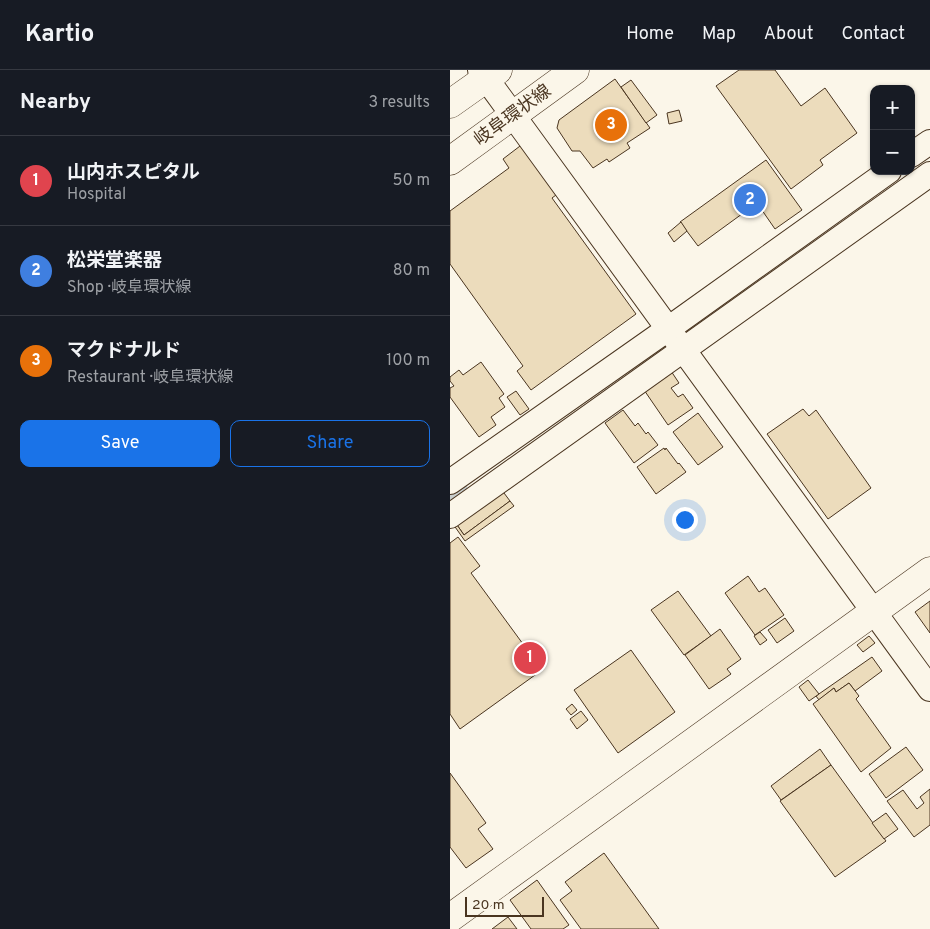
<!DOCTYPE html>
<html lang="en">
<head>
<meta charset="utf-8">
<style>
	body { margin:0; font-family:Overpass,"Noto Sans JP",sans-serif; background:#20242c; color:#f1f3f6 }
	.controls { position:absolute; right:15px; top:15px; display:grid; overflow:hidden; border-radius:10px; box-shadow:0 1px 4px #0004 }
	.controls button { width:45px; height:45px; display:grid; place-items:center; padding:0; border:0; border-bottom:1px solid #363941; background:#171b24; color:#f1f3f6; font:25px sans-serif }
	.scale { position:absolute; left:15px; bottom:12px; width:79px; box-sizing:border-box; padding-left:5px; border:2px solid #4a3520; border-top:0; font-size:14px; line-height:18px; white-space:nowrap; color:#4a3520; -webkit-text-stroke:4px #fbf6e9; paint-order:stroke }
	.you { position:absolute; left:234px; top:449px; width:18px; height:18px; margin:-12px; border:4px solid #fff; border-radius:50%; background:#1a73e8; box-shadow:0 0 0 8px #1a73e833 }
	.badge { display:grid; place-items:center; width:32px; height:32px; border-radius:50%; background:#1a73e8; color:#fff; font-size:16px; font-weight:700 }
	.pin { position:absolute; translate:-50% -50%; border:2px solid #fff; box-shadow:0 1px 5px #0006 }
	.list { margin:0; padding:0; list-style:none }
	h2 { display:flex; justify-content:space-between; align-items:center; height:65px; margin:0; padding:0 20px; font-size:21px }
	h2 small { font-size:16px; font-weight:400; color:#9ea1a6 }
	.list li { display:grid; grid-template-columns:32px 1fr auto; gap:15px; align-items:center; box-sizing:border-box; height:90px; padding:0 20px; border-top:1px solid #363941 }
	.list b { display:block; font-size:19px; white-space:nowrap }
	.list p { margin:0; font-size:16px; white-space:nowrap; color:#9ea1a6 }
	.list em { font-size:16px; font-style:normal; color:#9ea1a6 }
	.actions { display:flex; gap:10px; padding:15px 20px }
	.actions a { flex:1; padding:11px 0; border:1px solid #1a73e8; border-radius:10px; text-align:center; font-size:18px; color:#1a73e8 }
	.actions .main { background:#1a73e8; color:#fff }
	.map { position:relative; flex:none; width:480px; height:859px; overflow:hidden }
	header { display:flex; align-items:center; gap:30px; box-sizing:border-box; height:70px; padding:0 25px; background:#171b24; border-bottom:1px solid #363941 }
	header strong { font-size:24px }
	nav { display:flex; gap:28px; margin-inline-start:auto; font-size:18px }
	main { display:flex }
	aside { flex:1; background:#171b24 }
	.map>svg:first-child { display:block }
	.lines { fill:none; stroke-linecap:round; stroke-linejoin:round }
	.stream { stroke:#c9cecd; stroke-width:8 }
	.building { fill:#ecdcbc; stroke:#4a3520 }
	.street-casing { stroke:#4a3520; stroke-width:26 }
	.secondary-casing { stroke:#4a3520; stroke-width:29 }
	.primary-casing { stroke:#4a3520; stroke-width:29 }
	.street { stroke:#fbf6e9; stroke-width:24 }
	.secondary { stroke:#fbf6e9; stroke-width:28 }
	.primary { stroke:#fbf6e9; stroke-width:28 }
	.labels { text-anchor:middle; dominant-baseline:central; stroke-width:4; stroke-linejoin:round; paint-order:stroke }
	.street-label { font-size:18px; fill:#4a3520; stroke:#fbf6e9 }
</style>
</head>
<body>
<header>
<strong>Kartio</strong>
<nav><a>Home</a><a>Map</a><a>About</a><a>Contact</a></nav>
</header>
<main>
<aside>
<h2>Nearby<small>3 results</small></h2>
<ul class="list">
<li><span class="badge" style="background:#e0444e">1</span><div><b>山内ホスピタル</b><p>Hospital</p></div><em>50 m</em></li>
<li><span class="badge" style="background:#3f7fe0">2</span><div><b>松栄堂楽器</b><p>Shop · 岐阜環状線</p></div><em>80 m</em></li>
<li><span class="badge" style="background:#e8710a">3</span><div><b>マクドナルド</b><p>Restaurant · 岐阜環状線</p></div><em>100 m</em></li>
</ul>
<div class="actions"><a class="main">Save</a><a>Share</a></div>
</aside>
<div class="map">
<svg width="480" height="859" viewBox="0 0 480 859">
	<rect width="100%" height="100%" fill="#fbf6e9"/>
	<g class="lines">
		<polyline class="stream" points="0,426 13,417"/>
	</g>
	<g class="building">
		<polygon points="289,0 325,0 351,36 375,18 407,63 370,90 373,95 341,119 266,16"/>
		<polygon points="165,9 200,58 177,73 180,78 159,92 157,89 143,98 130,81 122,81 107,58 109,50"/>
		<polygon points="181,10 207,45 196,53 171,17"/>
		<polygon points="229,40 232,51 219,54 217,43"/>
		<polygon points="74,73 110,122 102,128 186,244 81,320 67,301 73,296 0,194 0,141 59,98 53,89"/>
		<polygon points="316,90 352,140 325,159 307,133 248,176 230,152"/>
		<polygon points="231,152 237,161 224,172 218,163"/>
		<polygon points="31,292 54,324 49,328 55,337 41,347 46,355 29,367 0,327 0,318 4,316 0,311 0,307 9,300 13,305"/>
		<polygon points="219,298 229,313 221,318 228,327 233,324 243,338 218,355 192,317"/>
		<polygon points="66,321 79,339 70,345 57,327"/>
		<polygon points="353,339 359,346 366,340 421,418 378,449 317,364"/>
		<polygon points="173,340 185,356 188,353 196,364 198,362 208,375 184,393 155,353"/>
		<polygon points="248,343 273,377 248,395 223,362"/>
		<polygon points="214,378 215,380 216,378 228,394 229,393 236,402 206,424 187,397"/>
		<polygon points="51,419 60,431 14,465 5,452"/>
		<polygon points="60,431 64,436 15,471 3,454 5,452 14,465"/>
		<polygon points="8,467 30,496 21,503 92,600 10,659 0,644 0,473"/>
		<polygon points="298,506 309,522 315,518 334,545 305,565 275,523"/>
		<polygon points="228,521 261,566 234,585 201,540"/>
		<polygon points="480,531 480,563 465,542"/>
		<polygon points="335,548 344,561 327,573 318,560"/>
		<polygon points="270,559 291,589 277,599 281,604 259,619 235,585"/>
		<polygon points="310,562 317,570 310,575 304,566"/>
		<polygon points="419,566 425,573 413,582 407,575"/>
		<polygon points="181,580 225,642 168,683 124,620"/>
		<polygon points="422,587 432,601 405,621 399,613 386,622 384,618 369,630 366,626"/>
		<polygon points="358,610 369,624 359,631 349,617"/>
		<polygon points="399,613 409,626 406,629 441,678 411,702 363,634 384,618 386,622"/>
		<polygon points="122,634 127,640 121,645 116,639"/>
		<polygon points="131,641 138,650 127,659 120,649"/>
		<polygon points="456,677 473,700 436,728 419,704"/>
		<polygon points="370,679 381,695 331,730 321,716"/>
		<polygon points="381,695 436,771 385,807 330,731"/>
		<polygon points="0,703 36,753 28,759 43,779 16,798 0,777"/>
		<polygon points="480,719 480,755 464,767 437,731 453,720 467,739 474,733 470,727"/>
		<polygon points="436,743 448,759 434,769 422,753"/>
		<polygon points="154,783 209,859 131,859 110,830 122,821 115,812"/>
		<polygon points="87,810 119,855 113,859 81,859 60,830"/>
		<polygon points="58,847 67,859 42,859"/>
	</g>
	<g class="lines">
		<g class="street-casing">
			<g id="street">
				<polyline points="30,0 480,619"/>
				<polyline points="461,85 480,72"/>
				<polyline points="0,412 218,259 439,101"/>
				<polyline points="0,446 480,104"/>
			</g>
		</g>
		<g class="secondary-casing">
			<polyline id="secondary" points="0,848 480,501"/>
		</g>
		<g class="primary-casing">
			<g id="primary">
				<polyline points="0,34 48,0"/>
				<polyline points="0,91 125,0"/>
			</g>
		</g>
		<use href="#street" class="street"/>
		<use href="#secondary" class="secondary"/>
		<use href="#primary" class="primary"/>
	</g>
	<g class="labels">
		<g class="street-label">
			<text transform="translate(63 46) rotate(-36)">岐阜環状線</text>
		</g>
	</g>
</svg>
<div class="controls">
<button>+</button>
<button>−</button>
</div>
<div class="scale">20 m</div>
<div class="you"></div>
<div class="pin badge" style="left:80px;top:588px;background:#e0444e">1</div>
<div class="pin badge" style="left:300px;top:130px;background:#3f7fe0">2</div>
<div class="pin badge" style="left:161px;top:55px;background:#e8710a">3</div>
</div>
</main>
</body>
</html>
